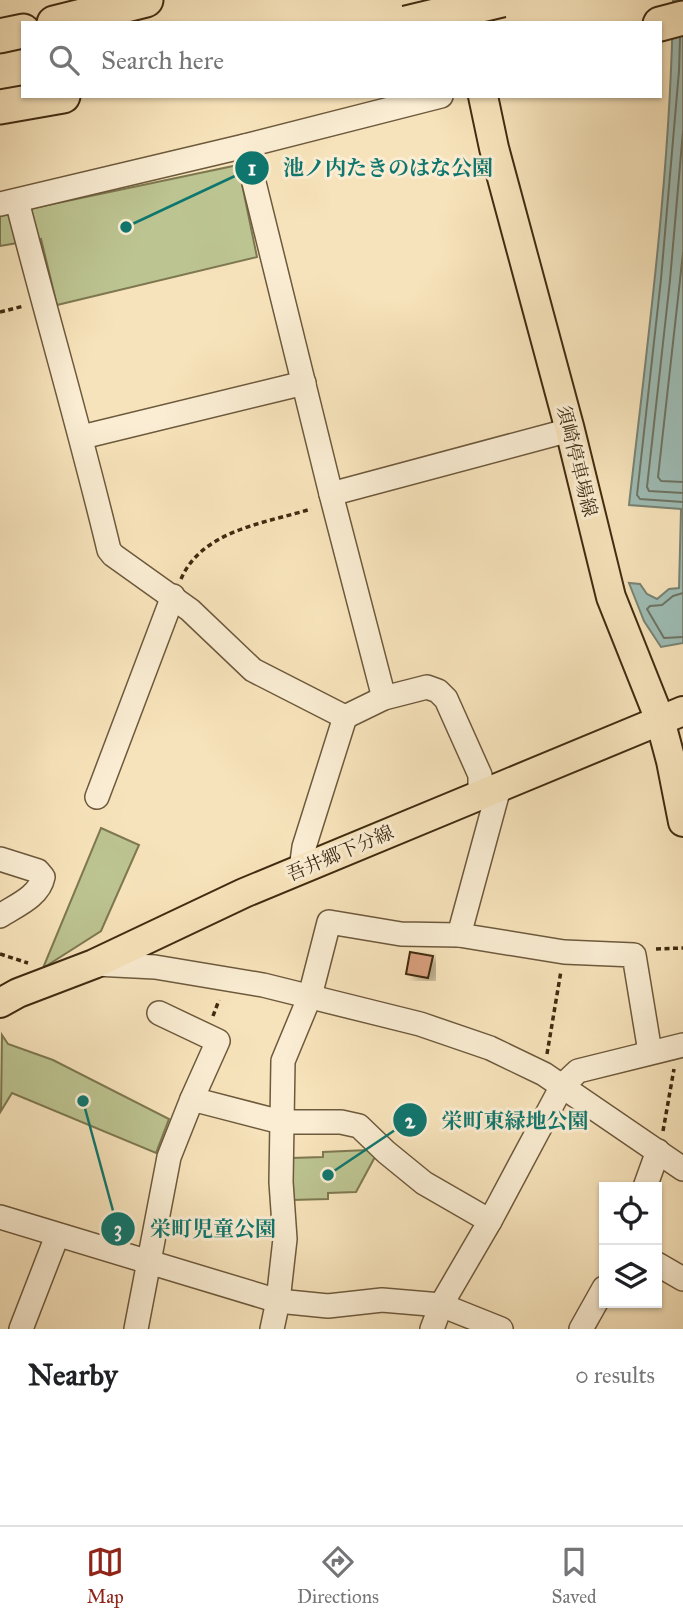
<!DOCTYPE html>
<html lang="en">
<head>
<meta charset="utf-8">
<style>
	body { margin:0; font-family:"IM FELL Great Primer","Noto Serif JP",serif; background:#f6f6f6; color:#202124 }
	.controls { position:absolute; right:21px; bottom:21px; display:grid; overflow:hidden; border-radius:0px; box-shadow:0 2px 5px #0004 }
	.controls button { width:63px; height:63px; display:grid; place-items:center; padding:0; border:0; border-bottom:2px solid #e0e0e0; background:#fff; color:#202124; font:35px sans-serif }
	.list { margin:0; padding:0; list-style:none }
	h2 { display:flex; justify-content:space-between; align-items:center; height:91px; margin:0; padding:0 28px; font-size:30px }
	h2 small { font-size:23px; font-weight:400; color:#757577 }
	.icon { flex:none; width:38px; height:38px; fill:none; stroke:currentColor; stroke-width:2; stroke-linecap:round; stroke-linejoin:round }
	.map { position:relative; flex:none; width:683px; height:1329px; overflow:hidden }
	.search { position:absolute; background:#fff; box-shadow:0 2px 5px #0004; left:21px; right:21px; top:21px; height:77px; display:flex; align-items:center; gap:18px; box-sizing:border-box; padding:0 24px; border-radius:0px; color:#757577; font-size:26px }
	.sheet { height:196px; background:#fff }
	nav { display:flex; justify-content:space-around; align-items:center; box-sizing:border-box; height:98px; border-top:2px solid #e0e0e0; background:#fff; font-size:19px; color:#757577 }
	nav a { display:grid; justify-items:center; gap:4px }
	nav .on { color:#8f2418 }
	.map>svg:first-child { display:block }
	.green { fill:#bcc491; stroke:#7e7851; stroke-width:2 }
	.water { fill:#9ebdb6; stroke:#788374; stroke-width:2 }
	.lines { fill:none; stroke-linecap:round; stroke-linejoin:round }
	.shore { stroke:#6e7464; stroke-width:2 }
	.building { fill:#d79e7b; stroke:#3f2b11; stroke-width:2; filter:url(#shadow) }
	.minor-casing { stroke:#6d593c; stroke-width:26 }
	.major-casing { stroke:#3f2b11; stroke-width:32 }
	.highway-casing { stroke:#3f2b11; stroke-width:37 }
	.path { stroke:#3f2b11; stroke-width:3.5; stroke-dasharray:5 3.5; stroke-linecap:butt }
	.minor { stroke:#faedd3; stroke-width:23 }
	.major { stroke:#f7e3bb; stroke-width:28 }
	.highway { stroke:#f7e3bb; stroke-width:33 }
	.highway-bridge-casing { stroke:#3f2b11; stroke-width:37; stroke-linecap:butt }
	.highway-bridge { stroke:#f7e3bb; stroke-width:33 }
	.labels { text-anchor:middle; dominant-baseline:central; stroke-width:6; stroke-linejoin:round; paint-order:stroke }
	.street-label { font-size:19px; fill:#3f2b11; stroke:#faedd3 }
	.leader { fill:none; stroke:#0f766e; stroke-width:2.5 }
	.callout-dot { fill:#0f766e; stroke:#faedd3; stroke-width:2.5 }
	.mark-label { font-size:21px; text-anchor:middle; font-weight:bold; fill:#fff }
	.callout-label { font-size:21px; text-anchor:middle; font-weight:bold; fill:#0f766e; stroke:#faedd3; stroke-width:6; stroke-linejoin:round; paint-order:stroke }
</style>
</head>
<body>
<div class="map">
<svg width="683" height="1329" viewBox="0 0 683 1329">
	<defs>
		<filter id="shadow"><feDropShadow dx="8" dy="4.5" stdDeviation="3.5" flood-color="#0004"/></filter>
	</defs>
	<rect width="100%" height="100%" fill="#f7e3bb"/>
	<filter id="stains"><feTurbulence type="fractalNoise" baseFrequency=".00286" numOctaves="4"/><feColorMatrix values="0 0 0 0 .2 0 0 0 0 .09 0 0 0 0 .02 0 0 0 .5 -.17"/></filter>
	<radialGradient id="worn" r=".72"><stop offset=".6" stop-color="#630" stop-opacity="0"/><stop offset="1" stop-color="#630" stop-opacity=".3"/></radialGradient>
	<g class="green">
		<polygon points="238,165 257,257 57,305 41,239 0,246 0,215"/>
		<polygon points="101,828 139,845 101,931 43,968"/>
		<polygon points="2,1035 8,1044 53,1060 169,1119 156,1153 12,1093 1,1111"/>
		<polygon points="368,1150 376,1155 356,1192 328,1193 328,1199 292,1200 291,1158 323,1157 323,1152"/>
	</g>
	<path class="water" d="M 673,0 L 683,0 L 683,643 L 661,647 L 644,621 L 629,583 L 640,584 L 647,594 L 657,599 L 669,589 L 679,588 L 681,509 L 629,505 C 648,337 671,169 673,0 Z"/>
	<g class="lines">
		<g class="shore">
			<polyline points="680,38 679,71 661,279 637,495 640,499 683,502"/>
			<polyline points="683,131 670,280 647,487 649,491 683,493"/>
			<polyline points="683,253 658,477 661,481 683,482"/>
			<polyline points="683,593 673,596 662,605 650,606 647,609 664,638 683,637"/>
		</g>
	</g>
	<polygon class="building" points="410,952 433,956 428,978 406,974"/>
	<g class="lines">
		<g class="minor-casing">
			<g id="minor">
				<polyline points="245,146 331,494 384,698"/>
				<path d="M 17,201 C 47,318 81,433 109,550 L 113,555 L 190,610 L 253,670 L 345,717 L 384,698 L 427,687 L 438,691 L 446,699 L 480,775 L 480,793"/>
				<polyline points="0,204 245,146 441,96"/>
				<polyline points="82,437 304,383"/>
				<polyline points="331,494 570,430"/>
				<polyline points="97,797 173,596"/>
				<path d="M 0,859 L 38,871 L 43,877 C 39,897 15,906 0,916"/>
				<polyline points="301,869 304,847 345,717"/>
				<polyline points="459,935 499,788"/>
				<polyline points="95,964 155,967 263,985 420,1024 490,1048 544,1074 683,1169"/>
				<polyline points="159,1013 218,1041 192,1099"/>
				<polyline points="645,1187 658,1151"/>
				<polyline points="0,1217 278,1301 328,1306 382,1300 441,1305 501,1329"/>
				<polyline points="657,1264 683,1279"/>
				<polyline points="21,1329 57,1236"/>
				<polyline points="136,1329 169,1157 192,1099 281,1122 341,1122 359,1126 386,1152 424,1183 490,1221"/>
				<polyline points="272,1329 278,1301 285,1239 281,1182 283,1061 310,996 329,922 401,934 459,935 564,952 634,955 650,1052"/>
				<polyline points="432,1329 441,1305 490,1221 562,1086 578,1071 683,1045"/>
				<polyline points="581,1329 604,1288"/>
			</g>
		</g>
		<g class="major-casing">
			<g id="major">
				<polyline points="483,96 494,148 570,430 611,597 660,720 671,761 683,822"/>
				<polyline points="0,1003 18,993 94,964 244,893 683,711"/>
			</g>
		</g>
		<g class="highway-casing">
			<g id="highway">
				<polyline points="54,23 146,0"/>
				<polyline points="660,24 683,18"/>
				<polyline points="0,36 23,31"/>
				<polyline points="0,107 63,96"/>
			</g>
		</g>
		<g class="path">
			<polyline points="0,312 24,306"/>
			<path d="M 181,579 C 202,530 266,523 311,509"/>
			<polyline points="656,949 683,948"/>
			<polyline points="0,954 28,963"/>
			<polyline points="213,1016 219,1000"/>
			<polyline points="547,1054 561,971"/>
			<polyline points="663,1131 674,1069"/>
		</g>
		<use href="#minor" class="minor"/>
		<use href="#major" class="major"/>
		<use href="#highway" class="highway"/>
		<g class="highway-bridge-casing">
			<polyline id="highway-bridge" points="406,23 502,0"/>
		</g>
		<use href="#highway-bridge" class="highway-bridge"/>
	</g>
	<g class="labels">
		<g class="street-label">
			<text transform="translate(577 461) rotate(76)">須崎停車場線</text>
			<text transform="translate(340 853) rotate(-23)">吾井郷下分線</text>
		</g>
	</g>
	<path class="leader" d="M126 227L252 168M328 1175L410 1120M83 1101L118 1229"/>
	<g class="callout-dot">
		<circle cx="126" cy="227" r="7"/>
		<circle cx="328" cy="1175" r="7"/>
		<circle cx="83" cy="1101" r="7"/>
		<circle cx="252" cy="168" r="18"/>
		<circle cx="410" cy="1120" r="18"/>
		<circle cx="118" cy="1229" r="18"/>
	</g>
	<g class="mark-label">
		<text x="252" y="175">1</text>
		<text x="410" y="1128">2</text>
		<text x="118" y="1236">3</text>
	</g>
	<g class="callout-label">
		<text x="388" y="175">池ノ内たきのはな公園</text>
		<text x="515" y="1128">栄町東緑地公園</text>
		<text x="213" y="1236">栄町児童公園</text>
	</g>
	<rect width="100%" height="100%" filter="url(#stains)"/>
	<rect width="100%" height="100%" fill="url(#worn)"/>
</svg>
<div class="controls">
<button><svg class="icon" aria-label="locate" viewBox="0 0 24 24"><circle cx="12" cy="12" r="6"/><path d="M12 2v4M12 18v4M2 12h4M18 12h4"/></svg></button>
<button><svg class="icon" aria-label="layers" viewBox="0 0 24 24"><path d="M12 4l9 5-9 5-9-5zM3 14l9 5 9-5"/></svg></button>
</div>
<div class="search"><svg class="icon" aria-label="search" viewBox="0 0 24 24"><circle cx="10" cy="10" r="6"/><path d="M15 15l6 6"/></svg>Search here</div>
</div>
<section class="sheet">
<h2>Nearby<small>0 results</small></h2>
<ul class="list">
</ul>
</section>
<nav>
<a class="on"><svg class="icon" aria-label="map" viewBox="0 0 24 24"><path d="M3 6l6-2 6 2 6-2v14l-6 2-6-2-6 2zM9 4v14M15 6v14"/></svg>Map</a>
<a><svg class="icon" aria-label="directions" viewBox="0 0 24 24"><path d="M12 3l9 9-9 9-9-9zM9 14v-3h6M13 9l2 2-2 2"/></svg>Directions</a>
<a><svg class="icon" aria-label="saved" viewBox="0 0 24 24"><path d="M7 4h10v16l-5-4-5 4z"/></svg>Saved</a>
</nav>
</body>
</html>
